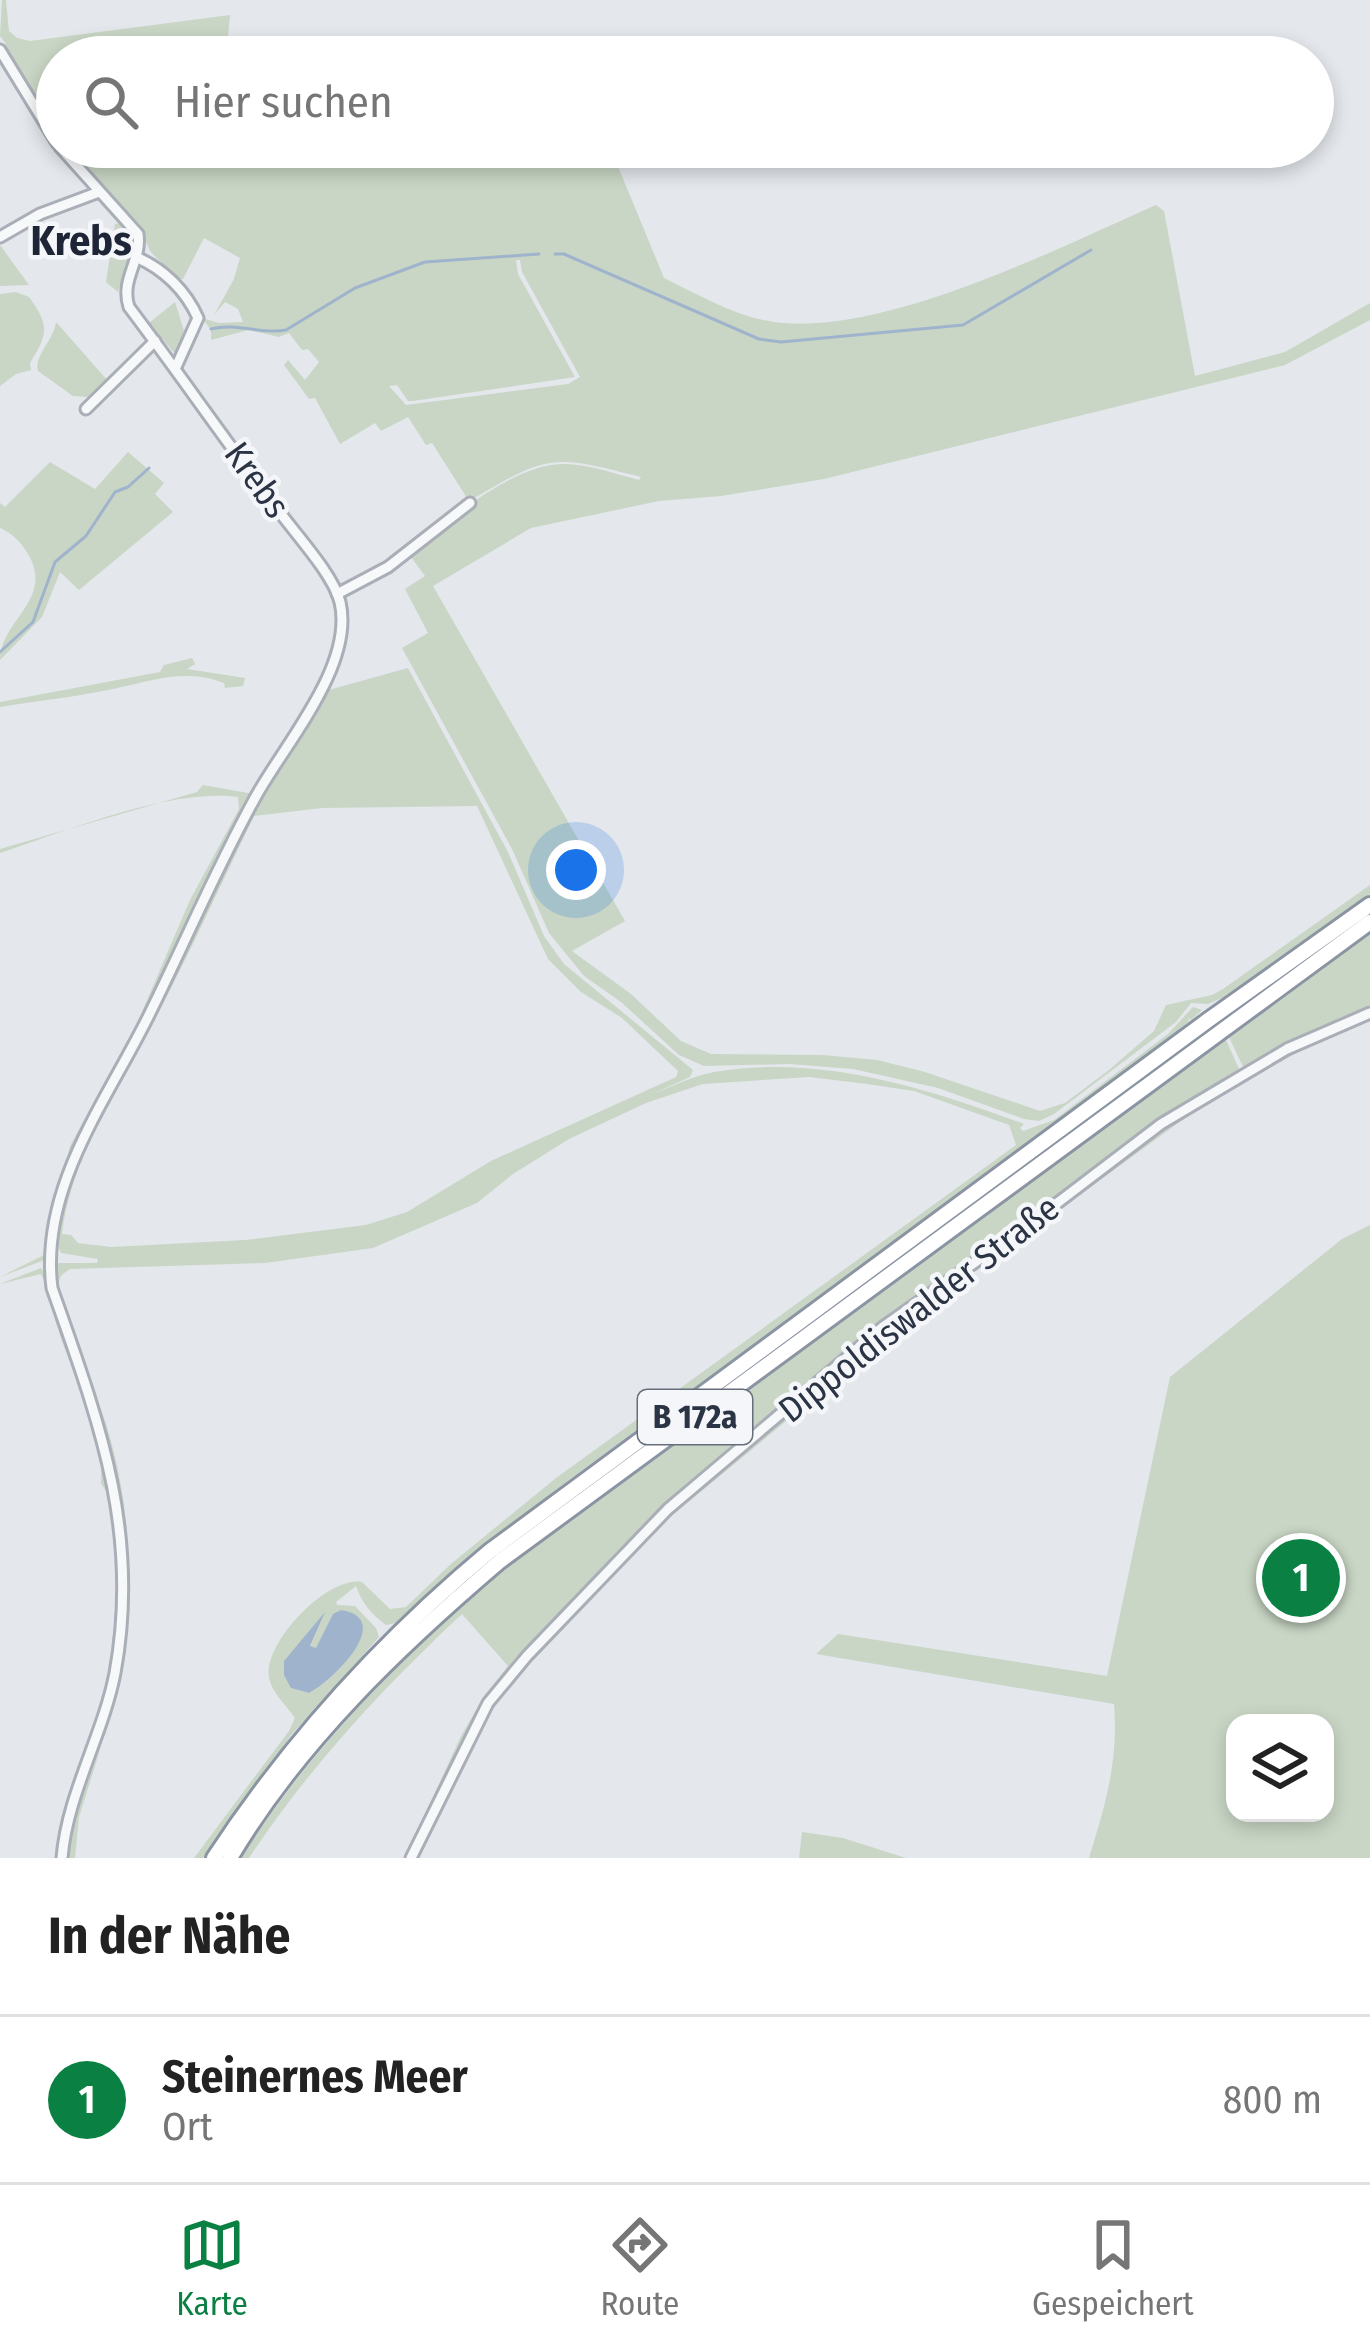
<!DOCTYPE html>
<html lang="de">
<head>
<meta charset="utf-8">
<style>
	body { margin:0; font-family:"Fira Sans Condensed",sans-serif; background:#f6f6f6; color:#222 }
	.controls { position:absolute; right:36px; bottom:36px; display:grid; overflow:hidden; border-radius:24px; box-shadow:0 6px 18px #0003 }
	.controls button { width:108px; height:108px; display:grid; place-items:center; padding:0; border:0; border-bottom:3px solid #e0e0e0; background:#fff; color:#222; font:60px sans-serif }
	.you { position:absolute; left:576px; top:870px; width:42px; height:42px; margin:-30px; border:9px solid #fff; border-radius:50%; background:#1a73e8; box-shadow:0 0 0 18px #1a73e833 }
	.badge { display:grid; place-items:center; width:78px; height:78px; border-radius:50%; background:#0b8043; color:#fff; font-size:39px; font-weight:700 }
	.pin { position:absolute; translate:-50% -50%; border:6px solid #fff; box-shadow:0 3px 12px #0006 }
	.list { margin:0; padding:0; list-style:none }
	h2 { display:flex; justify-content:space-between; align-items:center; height:156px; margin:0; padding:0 48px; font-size:51px }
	h2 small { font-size:39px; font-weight:400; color:#767676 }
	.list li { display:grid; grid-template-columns:78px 1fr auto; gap:36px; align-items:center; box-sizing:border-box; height:168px; padding:0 48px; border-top:3px solid #e0e0e0 }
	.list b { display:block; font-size:45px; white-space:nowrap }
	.list p { margin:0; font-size:39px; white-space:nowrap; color:#767676 }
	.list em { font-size:39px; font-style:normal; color:#767676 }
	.icon { flex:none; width:66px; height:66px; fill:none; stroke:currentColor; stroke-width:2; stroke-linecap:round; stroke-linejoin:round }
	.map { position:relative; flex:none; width:1370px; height:1858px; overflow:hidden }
	.search { position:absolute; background:#fff; box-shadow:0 6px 18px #0003; left:36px; right:36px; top:36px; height:132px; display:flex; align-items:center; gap:30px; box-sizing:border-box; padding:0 42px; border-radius:66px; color:#767676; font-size:45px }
	.sheet { height:324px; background:#fff }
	nav { display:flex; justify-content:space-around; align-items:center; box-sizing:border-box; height:168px; border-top:3px solid #e0e0e0; background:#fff; font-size:33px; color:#767676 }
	nav a { display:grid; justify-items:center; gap:6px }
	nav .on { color:#0b8043 }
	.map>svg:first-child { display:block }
	.green { fill:#c9d6c5; fill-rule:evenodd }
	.water { fill:#9fb4cc }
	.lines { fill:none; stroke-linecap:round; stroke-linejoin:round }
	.stream { stroke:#9fb4cc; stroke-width:3 }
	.minor-casing { stroke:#a9aeb7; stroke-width:15 }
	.highway-casing { stroke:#8b94a3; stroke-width:20 }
	.minor { stroke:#f7f8fa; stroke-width:9 }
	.highway { stroke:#fff; stroke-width:14 }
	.labels { text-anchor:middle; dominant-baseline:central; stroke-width:9; stroke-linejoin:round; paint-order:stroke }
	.shield { fill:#f4f6f9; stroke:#676e7b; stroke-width:3 }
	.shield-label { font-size:33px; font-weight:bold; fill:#2b3445 }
	.street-label { font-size:36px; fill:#2b3445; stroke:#f4f6f9 }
	.quarter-label { font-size:42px; font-weight:bold; fill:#1d2536; stroke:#f4f6f9 }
</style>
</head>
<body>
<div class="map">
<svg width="1370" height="1858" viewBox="0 0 1370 1858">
	<rect width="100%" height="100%" fill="#e4e7ec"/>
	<g class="green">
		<polygon points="2,0 6,0 9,31 17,38 30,41 230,15 226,57 57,57 57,135 4,49 6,44 0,36"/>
		<path d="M 65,147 L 610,147 L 664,278 C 701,296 741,320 783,323 C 892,332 1056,249 1156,205 L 1164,211 L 1195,376 L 1285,352 L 1370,303 L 1370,320 L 1285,365 L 824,479 L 721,496 L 659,501 L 531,528 L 433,586 L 625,921 L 572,951 L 631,994 L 681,1041 L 711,1054 L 823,1055 L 877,1060 L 925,1072 L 1040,1111 L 1065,1103 L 1109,1070 L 1154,1031 L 1166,1005 L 1212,995 L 1223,989 L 1370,885 L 1370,894 L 1222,998 L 1208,1004 L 1191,1003 L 1176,1022 L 1054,1114 L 1039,1121 L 1024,1119 L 938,1088 L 853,1069 L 789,1064 L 704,1066 L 679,1055 L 621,1002 L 584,976 L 549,933 L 512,849 L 402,648 L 428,633 L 405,589 L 425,576 L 408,553 C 449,521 511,464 564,464 C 589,464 615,474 639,480 L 641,477 C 551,454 549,454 469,501 L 432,443 L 426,445 L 408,417 L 381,431 L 375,423 L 340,444 L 315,398 L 309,399 L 284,365 L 288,360 L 305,380 L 319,362 L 308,349 L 302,350 L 289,333 L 279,337 L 248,330 L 211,340 L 211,330 L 202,318 L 219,323 L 243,322 L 238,309 L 225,302 L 214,315 L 234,279 L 240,258 L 204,238 L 183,279 L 178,280 L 150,251 L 138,223 ZM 516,260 L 520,260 L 522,272 L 580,377 L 568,384 L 406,405 L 389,386 L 397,385 L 408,401 L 413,401 L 575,377 L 518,274 Z"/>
		<polygon points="119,223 128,229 132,247 118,292 106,282 115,224"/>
		<polygon points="0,245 29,285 0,286"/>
		<path d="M 0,294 L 16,292 L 29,297 C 50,326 48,334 30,363 L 31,370 L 16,374 L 0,386 Z"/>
		<polygon points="175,302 184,331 175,354 149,323"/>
		<path d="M 56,322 L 108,381 L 89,397 L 73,396 L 38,371 C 34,355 54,340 56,322 Z"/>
		<path d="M 128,452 L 164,483 L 155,494 L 173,512 L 79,590 L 60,572 L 42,617 L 0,660 C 0,620 55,600 28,554 C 21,542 12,533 0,528 L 0,503 L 5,507 L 50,462 L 95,489 Z"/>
		<path d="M 192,658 L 195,664 L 187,669 L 245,678 L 243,686 L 225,688 L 224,683 C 184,668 152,681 113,689 C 75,697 37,701 0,707 L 0,702 L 160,672 L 164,665 Z"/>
		<path d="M 408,668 L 508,852 L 544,936 L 564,964 L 693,1070 L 690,1077 L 653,1094 C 673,1086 693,1076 714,1072 C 820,1054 926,1088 1024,1124 L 1020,1128 L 1023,1131 L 1054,1120 L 1168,1034 L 1193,1007 L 1202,1010 L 1191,1020 L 1188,1018 L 1189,1021 L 1170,1038 L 566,1482 L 465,1561 L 396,1623 L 386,1625 C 371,1614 362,1603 356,1586 L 336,1602 L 337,1605 L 355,1606 L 376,1628 L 379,1637 L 292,1734 L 203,1858 L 194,1858 L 289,1731 L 295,1718 C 287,1706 272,1693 269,1678 C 263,1643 327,1576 362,1582 L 390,1609 L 406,1607 L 452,1563 L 556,1478 L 1016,1145 L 1009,1125 L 914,1091 L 867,1084 L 809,1077 L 703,1084 L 646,1103 L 569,1139 L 513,1174 L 477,1203 L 373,1248 L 265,1263 L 70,1269 C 65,1273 60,1274 59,1282 C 56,1309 97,1393 106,1424 C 138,1528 135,1633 105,1736 L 103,1733 C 131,1633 135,1535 107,1434 C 93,1384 68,1337 56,1287 L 55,1267 L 59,1263 L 97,1263 L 98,1259 L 61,1253 L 56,1242 L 75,1165 L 259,796 L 302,733 L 325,691 ZM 477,806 L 548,959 L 581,992 L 622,1018 L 678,1071 L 676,1077 L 491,1161 L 407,1212 L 366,1225 L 245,1240 L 111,1247 L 78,1243 L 71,1235 L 62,1234 C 71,1159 113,1098 148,1032 C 186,962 219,888 254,816 L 322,808 ZM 323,1617 L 310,1647 L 316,1648 L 309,1693 L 291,1688 Z"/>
		<path d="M 203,785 L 254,794 L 140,1026 L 81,1132 L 62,1186 L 47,1259 L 0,1277 L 44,1255 L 70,1146 L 136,1026 L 190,900 L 239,809 L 238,797 C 169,788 67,831 0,853 L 0,849 L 197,792 Z"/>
		<polygon points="1370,931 1370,1009 1312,1031 1244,1069 1229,1037 1242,1023"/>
		<polygon points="1370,1017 1319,1040 1196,1110 907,1321 663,1523 534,1659 530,1657 687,1498 903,1317 1025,1233 1161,1128 1317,1038"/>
		<path d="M 1226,1040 L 1240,1071 L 1156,1123 L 1021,1227 L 941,1281 L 709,1470 L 482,1707 L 405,1858 L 461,1736 L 485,1695 L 508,1666 L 462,1614 C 382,1689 310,1766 249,1858 L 240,1858 C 314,1746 405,1652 507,1566 L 1209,1048 Z"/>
		<path d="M 1370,1225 L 1370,1858 L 1089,1858 C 1105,1806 1119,1760 1114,1704 L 816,1654 L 838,1634 L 1107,1676 L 1170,1377 L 1342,1239 ZM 1235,1723 L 1325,1723 L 1325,1813 L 1235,1813 Z"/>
		<path d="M 41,1268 C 51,1281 52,1303 58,1320 C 103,1435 126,1520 116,1645 L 112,1647 C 115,1607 128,1516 101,1484 C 104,1428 75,1382 58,1329 C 52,1311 50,1291 41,1274 L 0,1284 Z"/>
		<polygon points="101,1747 79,1817 75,1858 67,1858 76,1813"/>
		<polygon points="802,1832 843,1838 906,1858 799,1858"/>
	</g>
	<path class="water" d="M 341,1610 C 397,1619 331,1682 309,1693 L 291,1688 L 284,1675 L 284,1661 L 325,1612 L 310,1646 L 316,1648 L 333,1614 Z"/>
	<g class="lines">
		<g class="stream">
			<polyline points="555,254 564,254 759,339 781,342 963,325 1091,250"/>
			<path d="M 211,329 C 237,322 261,335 286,330 L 355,288 L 425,262 L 539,254"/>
			<polyline points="0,652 33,622 55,562 86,536 115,492 128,487 149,468"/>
		</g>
		<g class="minor-casing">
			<g id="minor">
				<polyline points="0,50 57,143"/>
				<path d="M 60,147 L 138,234 C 142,261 120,279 129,307 C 182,377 231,449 285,519 C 301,540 334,577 340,602 C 355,666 283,746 255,798 C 217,867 186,940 151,1011 C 109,1098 39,1186 52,1288 C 98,1419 141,1531 115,1673 C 103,1735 67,1795 62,1858"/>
				<polyline points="0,237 40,214 99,192"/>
				<path d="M 136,257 C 164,269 186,291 198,318 L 176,367"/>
				<polyline points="86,409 155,341"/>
				<polyline points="337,594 388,567 470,503"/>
				<polyline points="411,1858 488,1703 527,1656 668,1509 883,1327 1035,1220 1161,1124 1287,1049 1370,1013"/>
			</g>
		</g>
		<g class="highway-casing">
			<g id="highway">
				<path d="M 214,1858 C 291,1741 383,1640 490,1551 L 1207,1021 L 1370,905"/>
				<path d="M 230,1858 C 298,1743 399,1647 500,1561 L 1370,922"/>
			</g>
		</g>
		<use href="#minor" class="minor"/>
		<use href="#highway" class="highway"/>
	</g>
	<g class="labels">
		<rect class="shield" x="638" y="1390" width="114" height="54" rx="9"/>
		<g class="shield-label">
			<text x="695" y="1417">B 172a</text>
		</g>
		<g class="street-label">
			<text transform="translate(257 480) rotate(54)">Krebs</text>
			<text transform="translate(919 1309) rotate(-38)">Dippoldiswalder Straße</text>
		</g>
		<g class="quarter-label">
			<text x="81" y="241">Krebs</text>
		</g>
	</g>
</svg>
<div class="controls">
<button><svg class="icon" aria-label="layers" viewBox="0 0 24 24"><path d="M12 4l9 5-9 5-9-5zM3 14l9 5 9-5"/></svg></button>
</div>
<div class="you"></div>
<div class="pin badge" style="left:1301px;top:1578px">1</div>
<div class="search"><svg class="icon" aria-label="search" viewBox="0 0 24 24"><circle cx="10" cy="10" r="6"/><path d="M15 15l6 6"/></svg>Hier suchen</div>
</div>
<section class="sheet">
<h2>In der Nähe<small></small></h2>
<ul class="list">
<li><span class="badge">1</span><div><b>Steinernes Meer</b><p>Ort</p></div><em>800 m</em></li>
</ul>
</section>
<nav>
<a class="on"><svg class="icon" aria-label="map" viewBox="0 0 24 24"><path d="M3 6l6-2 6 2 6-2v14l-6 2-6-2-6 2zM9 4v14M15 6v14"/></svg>Karte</a>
<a><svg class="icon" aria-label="directions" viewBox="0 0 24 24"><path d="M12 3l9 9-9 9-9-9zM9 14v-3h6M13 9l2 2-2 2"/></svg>Route</a>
<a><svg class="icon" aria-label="saved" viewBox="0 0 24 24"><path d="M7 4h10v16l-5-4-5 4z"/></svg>Gespeichert</a>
</nav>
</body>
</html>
